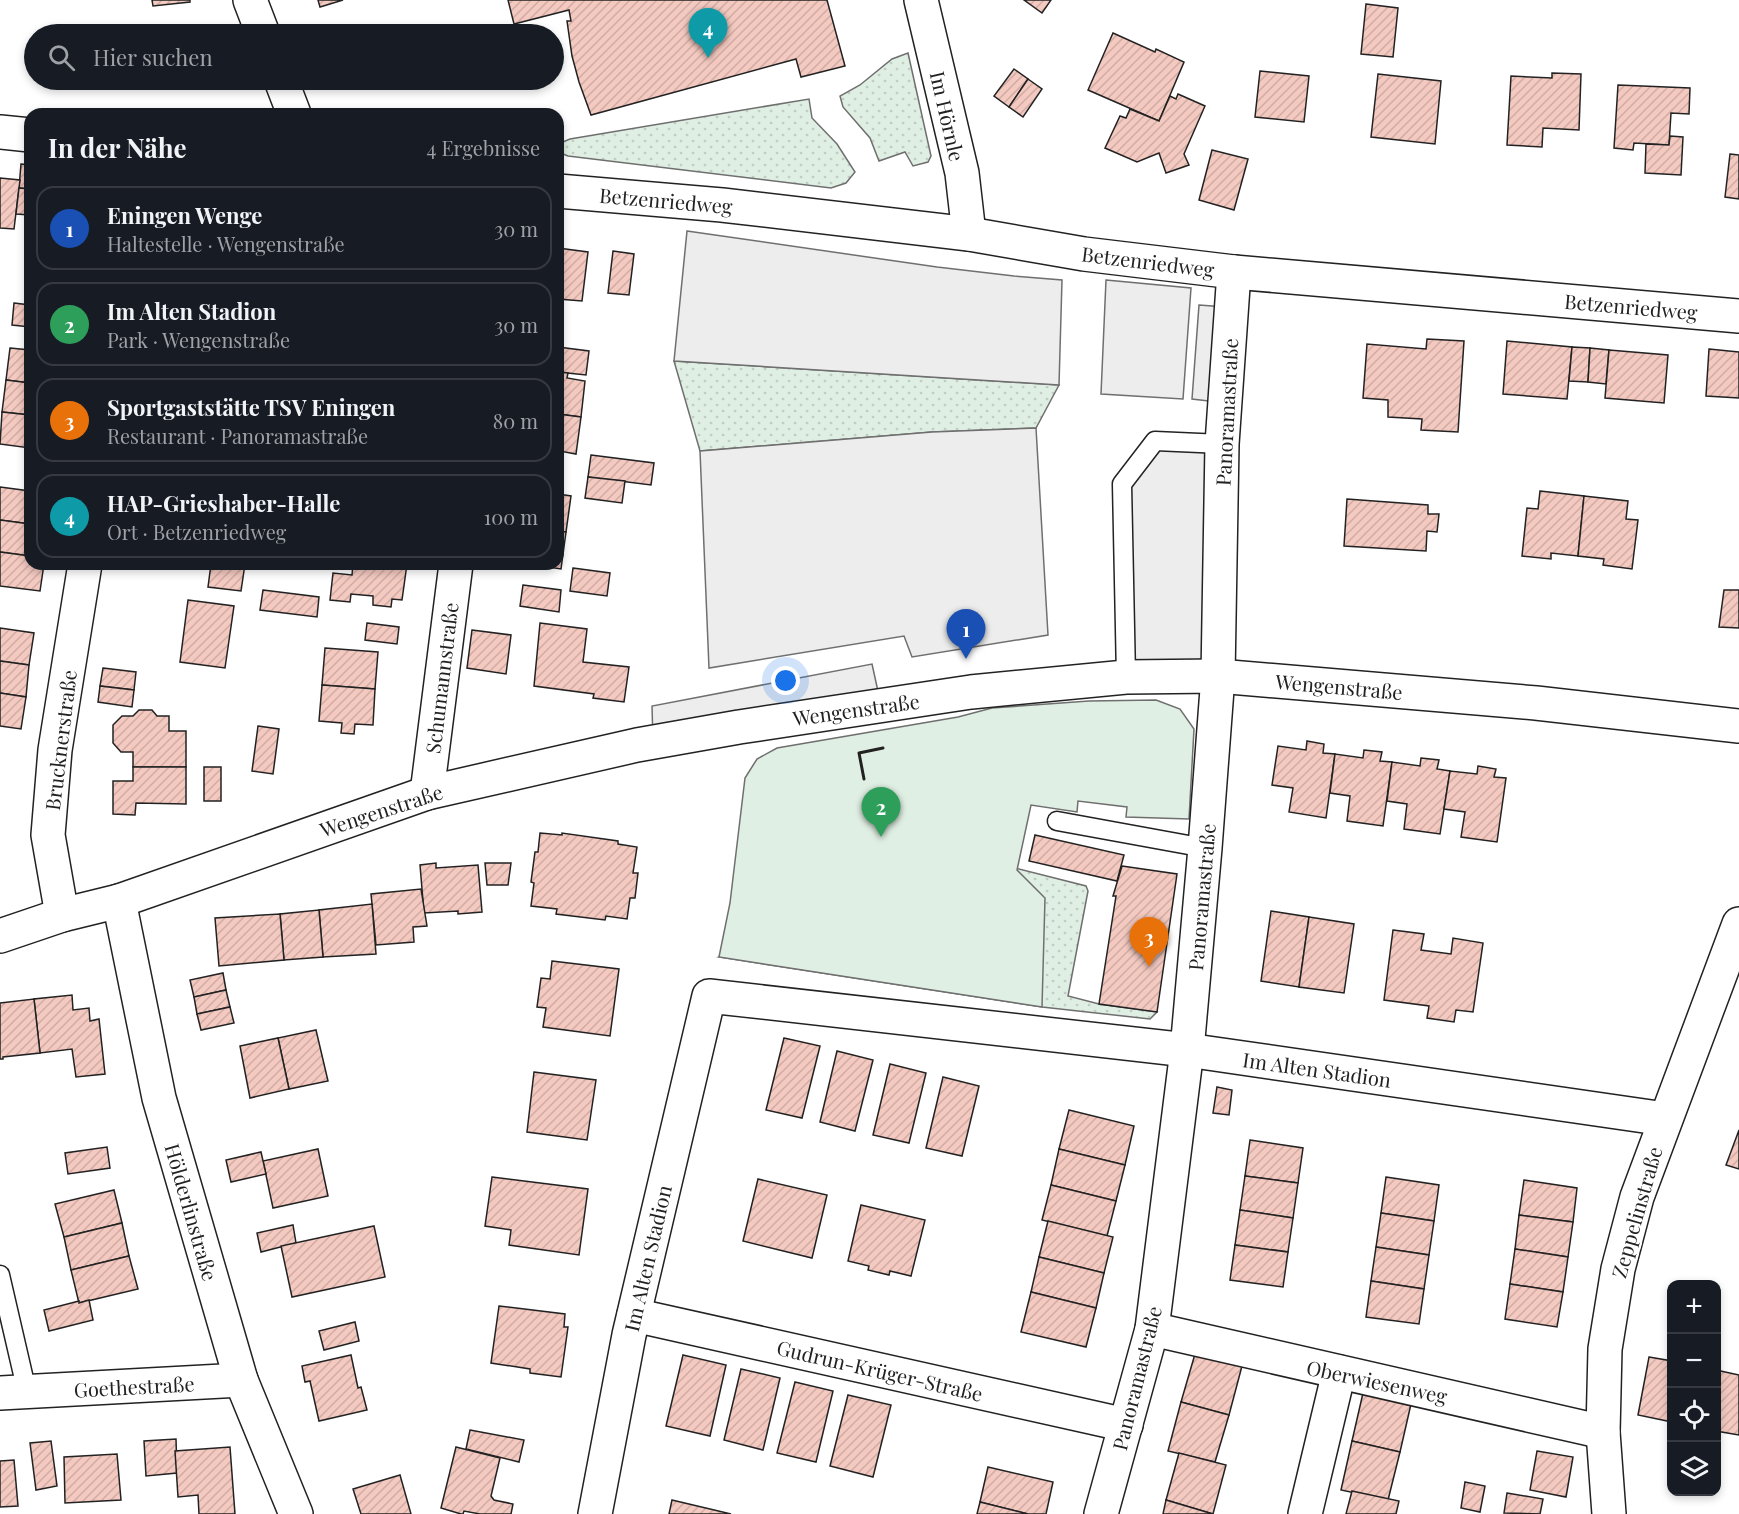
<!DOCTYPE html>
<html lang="de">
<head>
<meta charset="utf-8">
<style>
	body { margin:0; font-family:"Playfair Display",serif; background:#20242c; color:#f1f3f6 }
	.controls { position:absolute; right:18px; bottom:18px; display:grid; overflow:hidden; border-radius:12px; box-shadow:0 3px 9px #0003 }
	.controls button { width:54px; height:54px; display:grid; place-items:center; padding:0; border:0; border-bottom:2px solid #363941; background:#171b24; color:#f1f3f6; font:30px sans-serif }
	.you { position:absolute; left:786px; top:681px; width:21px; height:21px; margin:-15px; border:4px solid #fff; border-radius:50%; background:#1a73e8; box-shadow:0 0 0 9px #1a73e833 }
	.badge { display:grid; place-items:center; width:39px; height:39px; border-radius:50%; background:#7c3aed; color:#fff; font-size:20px; font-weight:700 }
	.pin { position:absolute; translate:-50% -50px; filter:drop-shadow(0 2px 3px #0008) }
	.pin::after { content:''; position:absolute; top:32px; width:21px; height:18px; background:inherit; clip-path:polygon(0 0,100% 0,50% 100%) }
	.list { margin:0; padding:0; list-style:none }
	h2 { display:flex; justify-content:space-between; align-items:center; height:78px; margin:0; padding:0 24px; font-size:26px }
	h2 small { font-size:20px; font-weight:400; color:#9ea1a6 }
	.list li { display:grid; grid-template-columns:39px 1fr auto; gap:18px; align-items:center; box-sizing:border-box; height:84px; margin:0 12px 12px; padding:0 12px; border:2px solid #363941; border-radius:18px }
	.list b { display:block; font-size:22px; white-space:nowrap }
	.list p { margin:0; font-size:20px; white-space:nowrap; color:#9ea1a6 }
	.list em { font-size:20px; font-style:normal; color:#9ea1a6 }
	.icon { flex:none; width:33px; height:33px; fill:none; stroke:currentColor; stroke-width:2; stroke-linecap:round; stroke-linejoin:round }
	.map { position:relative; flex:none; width:1739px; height:1514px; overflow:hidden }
	.search { position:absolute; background:#171b24; box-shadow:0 3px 9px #0003; left:24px; top:24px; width:540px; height:66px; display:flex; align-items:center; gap:15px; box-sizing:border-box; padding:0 21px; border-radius:33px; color:#9ea1a6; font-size:22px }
	.panel { position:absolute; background:#171b24; box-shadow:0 3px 9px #0003; left:24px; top:108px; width:540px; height:462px; border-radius:18px }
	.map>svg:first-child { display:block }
	.grass { fill:url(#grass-dots); stroke:#6f6f6f; stroke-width:1.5 }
	.green { fill:#e0efe3; stroke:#6f6f6f; stroke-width:1.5 }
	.parking { fill:#ededed; stroke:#6f6f6f; stroke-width:1.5 }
	.building { fill:url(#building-hatch); stroke:#222; stroke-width:1.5 }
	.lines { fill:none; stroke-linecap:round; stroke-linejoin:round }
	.service-casing { stroke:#222; stroke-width:21 }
	.minor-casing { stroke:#222; stroke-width:36 }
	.service { stroke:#fff; stroke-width:18 }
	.minor { stroke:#fff; stroke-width:33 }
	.wall { stroke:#222; stroke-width:3 }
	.labels { text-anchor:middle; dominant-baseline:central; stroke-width:4.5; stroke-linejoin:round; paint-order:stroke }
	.street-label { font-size:20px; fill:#222; stroke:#fff }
</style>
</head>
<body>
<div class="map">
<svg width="1739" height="1514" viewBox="0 0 1739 1514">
	<defs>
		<pattern id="grass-dots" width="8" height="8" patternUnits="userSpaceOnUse" patternTransform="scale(1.5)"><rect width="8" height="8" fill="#e0efe3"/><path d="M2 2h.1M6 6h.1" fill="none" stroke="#c0cdc2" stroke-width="1.8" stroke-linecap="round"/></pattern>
		<pattern id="building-hatch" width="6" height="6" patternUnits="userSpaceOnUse" patternTransform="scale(1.5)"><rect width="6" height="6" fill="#f3c9c0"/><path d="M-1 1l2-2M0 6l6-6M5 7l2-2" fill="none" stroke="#d0aca5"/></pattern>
	</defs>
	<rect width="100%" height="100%" fill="#fff"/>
	<g class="grass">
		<polygon points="908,53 931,156 928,162 913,166 905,152 879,161 870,138 843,107 840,96 860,85 892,59"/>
		<polygon points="809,99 812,118 837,144 855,172 846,183 831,188 568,156 558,152 558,144 570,139"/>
		<polygon points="674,361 1059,385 1036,428 932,432 700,451"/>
		<polygon points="979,859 1086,886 1088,891 1068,996 1099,1004 1157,1012 1150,1019 1042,1007 719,957"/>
	</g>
	<polygon class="green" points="1156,700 1180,709 1194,729 1189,819 1126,817 1127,807 1078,801 1077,812 1031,805 1017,870 1045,898 1042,1007 719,957 730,903 745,778 757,759 777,748 958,717 992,708 1089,701"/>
	<g class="parking">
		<polygon points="687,231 937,267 1014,276 1062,280 1059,385 674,361"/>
		<polygon points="1106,280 1191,288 1183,399 1101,394"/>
		<polygon points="1199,305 1225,307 1217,402 1192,399"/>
		<polygon points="1036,428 1048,635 912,657 904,636 709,668 700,451 932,432"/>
		<polygon points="1155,441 1222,444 1218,676 1126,677 1122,484"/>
		<polygon points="872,664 881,705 653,742 652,706"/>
	</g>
	<g class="building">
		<polygon points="152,0 190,0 190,2 153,6"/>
		<polygon points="318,0 343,0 320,7"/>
		<polygon points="508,0 827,0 845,66 801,77 796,59 591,115 579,82 572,56 567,21 571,21 569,10 514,24"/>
		<polygon points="1024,0 1051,0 1042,13"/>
		<polygon points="1366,4 1398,8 1393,57 1361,54"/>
		<polygon points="1113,33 1155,52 1156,49 1184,62 1159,121 1088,90"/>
		<polygon points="1014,69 1028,79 1009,107 994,96"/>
		<polygon points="1260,71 1309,76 1304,122 1255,117"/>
		<polygon points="1552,73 1581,74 1579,130 1543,128 1542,147 1507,145 1511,76 1552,78"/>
		<polygon points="1378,74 1441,81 1435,144 1371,137"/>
		<polygon points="1028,79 1042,89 1023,117 1009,107"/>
		<polygon points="1618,85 1690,88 1689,114 1671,113 1669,145 1634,143 1633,150 1614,148"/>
		<polygon points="1178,94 1205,106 1184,154 1189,165 1166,173 1159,153 1137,162 1105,148 1120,116 1126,118 1130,109 1159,121 1170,96 1176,99"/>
		<polygon points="1670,136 1683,137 1681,175 1645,173 1646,144 1669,145"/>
		<polygon points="1212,150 1248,159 1234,210 1199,200"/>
		<polygon points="1730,154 1739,155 1739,199 1725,197"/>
		<polygon points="21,164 30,165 30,189 19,188"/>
		<polygon points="0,178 20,180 14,229 0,228"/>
		<polygon points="19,188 30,189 30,215 16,214"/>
		<polygon points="558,248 588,252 582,301 558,299"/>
		<polygon points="613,251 634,254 629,295 608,293"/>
		<polygon points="14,303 30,305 30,327 12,325"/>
		<polygon points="1427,339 1464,341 1458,432 1421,430 1422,419 1388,417 1388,400 1363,398 1367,344 1426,349"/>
		<polygon points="1507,341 1572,347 1567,399 1503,394"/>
		<polygon points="558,347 589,351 586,375 558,372"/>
		<polygon points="1572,347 1590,348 1588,382 1569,381"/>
		<polygon points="10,348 30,350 30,383 6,380"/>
		<polygon points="1590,348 1609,350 1606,384 1588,382"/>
		<polygon points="1709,349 1739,352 1739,398 1706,396"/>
		<polygon points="1609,350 1668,355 1664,403 1605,398"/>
		<polygon points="558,372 568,373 567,378 585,381 581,417 558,414"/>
		<polygon points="6,380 30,383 30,415 2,412"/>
		<polygon points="2,412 30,415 30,448 0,444"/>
		<polygon points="558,414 581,417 576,454 560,451 558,461"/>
		<polygon points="591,455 654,463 651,485 588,477"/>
		<polygon points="588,477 625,481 622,503 585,498"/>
		<polygon points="0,487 30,491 30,524 0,520"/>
		<polygon points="1540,491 1584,496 1578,556 1551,553 1551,559 1522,556 1527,508 1538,509"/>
		<polygon points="558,494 571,496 566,532 558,531"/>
		<polygon points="1584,496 1628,501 1626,519 1638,520 1632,569 1603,565 1604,559 1578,556"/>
		<polygon points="1347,499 1428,505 1428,514 1439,514 1437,532 1427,531 1426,551 1344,546"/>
		<polygon points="0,520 30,524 30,556 0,552"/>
		<polygon points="558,531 566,532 561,569 527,564 558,564"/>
		<polygon points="0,552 30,556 30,564 44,564 40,591 0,586"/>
		<polygon points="211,564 245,564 241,591 208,587"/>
		<polygon points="353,564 407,564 402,600 392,599 391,607 373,605 373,596 351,594 350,602 330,600 333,573 352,575"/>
		<polygon points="573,568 610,573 607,596 570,591"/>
		<polygon points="523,585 561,590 559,612 520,606"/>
		<polygon points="263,590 319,597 317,617 260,610"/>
		<polygon points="1724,590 1739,590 1739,628 1719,627"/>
		<polygon points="188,600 234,606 225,668 180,662"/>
		<polygon points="367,623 399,627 397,644 365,640"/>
		<polygon points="540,623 587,629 583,662 629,667 624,702 593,698 594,694 534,686"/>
		<polygon points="0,628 34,633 29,665 0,661"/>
		<polygon points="472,630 511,635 506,674 467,668"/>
		<polygon points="325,648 378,652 375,689 322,685"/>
		<polygon points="0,661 29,665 26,697 0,693"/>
		<polygon points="103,668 136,672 134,690 100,686"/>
		<polygon points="322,685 375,689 373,725 355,724 354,734 341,733 342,723 319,721"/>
		<polygon points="100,686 134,690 132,707 98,702"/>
		<polygon points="0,693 26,697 21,729 0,726"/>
		<polygon points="139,710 152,710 157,716 169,716 169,731 186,731 186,767 133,767 133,752 121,752 113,743 113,725 122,716 133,716"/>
		<polygon points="258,726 279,729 273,774 252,771"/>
		<polygon points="1307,741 1324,744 1323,753 1335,754 1326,818 1289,812 1293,788 1272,785 1278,746 1306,750"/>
		<polygon points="1364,750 1382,752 1380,761 1392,762 1383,826 1347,821 1350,796 1330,793 1335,754 1363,758"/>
		<polygon points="1421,758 1439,760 1437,769 1450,771 1440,834 1404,829 1407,804 1387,801 1392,762 1420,766"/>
		<polygon points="1478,766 1496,769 1494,777 1506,778 1497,842 1461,837 1465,812 1444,809 1450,771 1477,774"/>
		<polygon points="133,767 186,767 186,804 136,803 135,815 113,814 113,781 133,781"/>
		<rect x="204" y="767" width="17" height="34"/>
		<polygon points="540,833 562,835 562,833 618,841 618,844 637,847 633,873 638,873 635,898 630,898 627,919 606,916 605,920 556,914 557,909 531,906 534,883 531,882 535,852 538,852"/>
		<polygon points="1035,835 1124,855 1117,881 1029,861"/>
		<polygon points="436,863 436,868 478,865 482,912 458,914 458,911 424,913 420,865"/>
		<polygon points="485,863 511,863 508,885 487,885"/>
		<polygon points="1122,866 1177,874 1157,1012 1099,1004 1116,896 1113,896"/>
		<polygon points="421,889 427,926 413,927 414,942 376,945 371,894"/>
		<polygon points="372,904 376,954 323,957 319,910"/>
		<polygon points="319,910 323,957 284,960 280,914"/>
		<polygon points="1271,911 1309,917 1299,987 1261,981"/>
		<polygon points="280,914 284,960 219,966 215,918"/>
		<polygon points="1309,917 1354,924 1344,993 1299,987"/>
		<polygon points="1393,930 1424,934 1421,950 1451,954 1453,938 1483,943 1473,1012 1456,1010 1454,1022 1427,1018 1429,1006 1384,1000"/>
		<polygon points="552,961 619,969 610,1036 543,1027 546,1008 537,1007 541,978 550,979"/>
		<polygon points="223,973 226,990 194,997 190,980"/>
		<polygon points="226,990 230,1007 197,1014 194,997"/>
		<polygon points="72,995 73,1010 89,1008 90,1021 99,1019 105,1074 76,1077 72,1049 40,1053 34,999"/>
		<polygon points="34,999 40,1053 3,1057 3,1059 0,1059 0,1003"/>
		<polygon points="230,1007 234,1023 201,1030 197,1014"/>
		<polygon points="316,1030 328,1081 289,1089 278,1038"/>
		<polygon points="278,1038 289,1089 250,1098 240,1046"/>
		<polygon points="784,1038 820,1046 802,1118 766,1110"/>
		<polygon points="837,1051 873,1060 855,1131 820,1122"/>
		<polygon points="890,1064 926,1073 909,1143 873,1135"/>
		<polygon points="534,1072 596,1080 587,1140 527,1132"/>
		<polygon points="943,1077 979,1086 962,1156 926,1148"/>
		<polygon points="1217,1087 1232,1090 1229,1115 1213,1113"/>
		<polygon points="1069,1110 1134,1126 1125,1165 1059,1149"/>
		<polygon points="1739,1130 1739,1169 1726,1165"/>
		<polygon points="1250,1140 1303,1148 1298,1183 1245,1176"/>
		<polygon points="107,1147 110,1168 68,1174 65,1153"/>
		<polygon points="318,1149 328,1196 273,1208 263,1161"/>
		<polygon points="1059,1149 1125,1165 1116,1201 1051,1185"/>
		<polygon points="261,1152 266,1174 231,1182 226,1160"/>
		<polygon points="1245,1176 1298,1183 1293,1218 1240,1210"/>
		<polygon points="492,1177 588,1189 579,1255 509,1245 511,1230 485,1226"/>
		<polygon points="1386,1177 1439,1185 1434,1221 1381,1213"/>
		<polygon points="758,1179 827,1195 812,1258 743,1241"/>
		<polygon points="1524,1180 1577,1188 1573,1222 1519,1215"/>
		<polygon points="1051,1185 1116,1201 1107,1236 1042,1220"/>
		<polygon points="114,1190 122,1223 64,1237 55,1204"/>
		<polygon points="861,1205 925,1220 911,1276 890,1271 889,1275 868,1270 869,1266 848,1261"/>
		<polygon points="1240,1210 1293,1218 1288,1252 1235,1245"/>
		<polygon points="1381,1213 1434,1221 1429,1255 1376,1247"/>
		<polygon points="1519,1215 1573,1222 1568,1257 1515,1249"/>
		<polygon points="1048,1221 1113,1237 1104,1273 1039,1257"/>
		<polygon points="122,1223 129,1256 71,1270 64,1237"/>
		<polygon points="293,1225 296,1243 261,1252 257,1233"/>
		<polygon points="374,1226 385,1277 292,1297 281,1246"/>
		<polygon points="1235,1245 1288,1252 1283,1287 1230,1280"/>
		<polygon points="1376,1247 1429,1255 1424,1289 1371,1281"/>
		<polygon points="1515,1249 1568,1257 1563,1292 1510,1284"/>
		<polygon points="129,1256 138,1289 79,1303 71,1270"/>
		<polygon points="1039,1257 1104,1273 1096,1308 1031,1292"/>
		<polygon points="1371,1281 1424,1289 1419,1324 1366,1317"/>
		<polygon points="1510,1284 1563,1292 1557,1327 1505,1319"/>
		<polygon points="1031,1292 1096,1308 1086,1347 1021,1332"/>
		<polygon points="89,1300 93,1320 49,1331 44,1310 79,1301 79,1303"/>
		<polygon points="499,1306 565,1314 564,1327 568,1327 561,1377 530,1373 530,1369 491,1363"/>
		<polygon points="355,1322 359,1341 324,1350 319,1331"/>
		<polygon points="1195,1354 1242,1366 1229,1415 1181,1402"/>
		<polygon points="351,1355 358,1388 361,1387 367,1410 319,1421 310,1381 305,1382 302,1366"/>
		<polygon points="683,1355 726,1365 710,1436 666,1426"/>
		<polygon points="1649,1357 1672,1361 1672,1422 1638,1415"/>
		<polygon points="741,1369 780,1378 763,1450 724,1440"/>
		<polygon points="1716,1370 1739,1375 1739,1435 1716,1431"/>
		<polygon points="795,1382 833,1391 816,1462 777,1453"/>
		<polygon points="1363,1393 1411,1404 1400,1452 1352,1441"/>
		<polygon points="848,1395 891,1405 873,1477 830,1466"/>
		<polygon points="1181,1402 1229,1415 1215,1462 1168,1451"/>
		<polygon points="470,1430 524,1440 519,1462 466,1449"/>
		<polygon points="176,1439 177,1473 146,1476 144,1441"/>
		<polygon points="51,1441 57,1486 36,1490 30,1443"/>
		<polygon points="1352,1441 1400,1452 1388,1500 1341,1490"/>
		<polygon points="230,1447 235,1514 199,1514 198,1495 178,1497 175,1451"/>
		<polygon points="456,1447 500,1458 491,1496 494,1500 513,1504 511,1514 480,1514 464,1511 463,1514 461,1514 441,1508"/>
		<polygon points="1537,1451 1573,1457 1566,1497 1530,1490"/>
		<polygon points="1179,1453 1226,1465 1213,1514 1166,1500"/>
		<polygon points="117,1454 121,1500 65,1503 64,1457"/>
		<polygon points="14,1460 18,1506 0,1507 0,1461"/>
		<polygon points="988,1467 1053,1482 1046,1514 1028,1514 980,1502"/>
		<polygon points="400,1475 411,1514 361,1514 353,1489"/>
		<polygon points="1465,1482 1485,1486 1480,1512 1461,1508"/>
		<polygon points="1352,1491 1399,1501 1396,1514 1346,1514"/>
		<polygon points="1507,1493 1543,1499 1540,1514 1504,1513"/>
		<polygon points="672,1500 731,1514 669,1514"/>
		<polygon points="1166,1500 1213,1514 1163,1514"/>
		<polygon points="980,1502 1028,1514 977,1514"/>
	</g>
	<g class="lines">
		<g class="service-casing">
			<g id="service">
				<polyline points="1126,677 1122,484 1155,441 1222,444"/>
				<polyline points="1057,821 1205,848"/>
				<polyline points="0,1275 27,1392"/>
			</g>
		</g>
		<g class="minor-casing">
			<g id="minor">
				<polyline points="250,0 263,34"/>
				<polyline points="921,0 962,173 969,234"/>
				<polyline points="281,80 294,114"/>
				<polyline points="0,132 30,135"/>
				<polyline points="558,191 722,205 969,234 1084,254 1234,272 1739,316"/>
				<polyline points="427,793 456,564"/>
				<polyline points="119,901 159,1098 241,1380 296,1514"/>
				<polyline points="62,915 48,835 55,750 85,564"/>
				<polyline points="0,936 62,915 119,901 427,793 637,745 739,727 971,692 1126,677 1218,676 1536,703 1739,726"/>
				<polyline points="634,1315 1126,1425"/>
				<polyline points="1152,1329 1603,1432"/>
				<polyline points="0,1393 241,1380"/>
				<polyline points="595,1514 629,1335 709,996 1187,1050 1665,1119"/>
				<polyline points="1101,1514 1152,1329 1187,1050 1205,848 1218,676 1222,444 1234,272"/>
				<polyline points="1305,1514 1339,1372"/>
				<polyline points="1609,1514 1603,1432 1605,1349 1618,1269 1637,1197 1739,924"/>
			</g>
		</g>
		<use href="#service" class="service"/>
		<use href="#minor" class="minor"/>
		<polyline class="wall" points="864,779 859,753 883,748"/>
	</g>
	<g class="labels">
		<g class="street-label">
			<text transform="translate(948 116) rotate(77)">Im Hörnle</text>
			<text transform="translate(666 200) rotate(5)">Betzenriedweg</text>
			<text transform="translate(1148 261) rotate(7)">Betzenriedweg</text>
			<text transform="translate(1631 306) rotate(5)">Betzenriedweg</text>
			<text transform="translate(1226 412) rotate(-87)">Panoramastraße</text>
			<text transform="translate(441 678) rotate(-83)">Schumannstraße</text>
			<text transform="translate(1339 686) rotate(5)">Wengenstraße</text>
			<text transform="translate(856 709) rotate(-8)">Wengenstraße</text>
			<text transform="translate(60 740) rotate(-83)">Brucknerstraße</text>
			<text transform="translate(381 810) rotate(-18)">Wengenstraße</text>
			<text transform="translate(1201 897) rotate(-85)">Panoramastraße</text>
			<text transform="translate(1317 1069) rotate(8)">Im Alten Stadion</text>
			<text transform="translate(192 1212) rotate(74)">Hölderlinstraße</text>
			<text transform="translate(1636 1212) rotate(-74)">Zeppelinstraße</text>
			<text transform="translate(647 1258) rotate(-77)">Im Alten Stadion</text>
			<text transform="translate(880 1370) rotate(13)">Gudrun-Krüger-Straße</text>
			<text transform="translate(1136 1378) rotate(-76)">Panoramastraße</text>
			<text transform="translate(1377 1381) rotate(12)">Oberwiesenweg</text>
			<text transform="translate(134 1386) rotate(-3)">Goethestraße</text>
		</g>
	</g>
</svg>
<div class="controls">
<button>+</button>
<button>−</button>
<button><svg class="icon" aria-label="locate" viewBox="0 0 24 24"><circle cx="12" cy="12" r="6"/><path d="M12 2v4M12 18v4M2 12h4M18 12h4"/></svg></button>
<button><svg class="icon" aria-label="layers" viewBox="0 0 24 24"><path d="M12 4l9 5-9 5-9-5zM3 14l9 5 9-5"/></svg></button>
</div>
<div class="you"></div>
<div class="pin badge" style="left:966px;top:659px;background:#1a4fb4">1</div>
<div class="pin badge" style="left:881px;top:837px;background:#2e9e5b">2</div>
<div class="pin badge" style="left:1149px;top:967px;background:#e8710a">3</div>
<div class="pin badge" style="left:708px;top:58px;background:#0f9aa8">4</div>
<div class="search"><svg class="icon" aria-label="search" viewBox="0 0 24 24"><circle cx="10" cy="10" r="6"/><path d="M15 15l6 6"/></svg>Hier suchen</div>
<section class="panel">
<h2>In der Nähe<small>4 Ergebnisse</small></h2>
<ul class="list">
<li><span class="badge" style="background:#1a4fb4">1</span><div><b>Eningen Wenge</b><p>Haltestelle · Wengenstraße</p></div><em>30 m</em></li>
<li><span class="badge" style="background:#2e9e5b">2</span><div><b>Im Alten Stadion</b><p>Park · Wengenstraße</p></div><em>30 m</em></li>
<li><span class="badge" style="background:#e8710a">3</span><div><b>Sportgaststätte TSV Eningen</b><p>Restaurant · Panoramastraße</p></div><em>80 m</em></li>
<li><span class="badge" style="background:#0f9aa8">4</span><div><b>HAP-Grieshaber-Halle</b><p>Ort · Betzenriedweg</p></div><em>100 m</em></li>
</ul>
</section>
</div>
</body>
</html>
